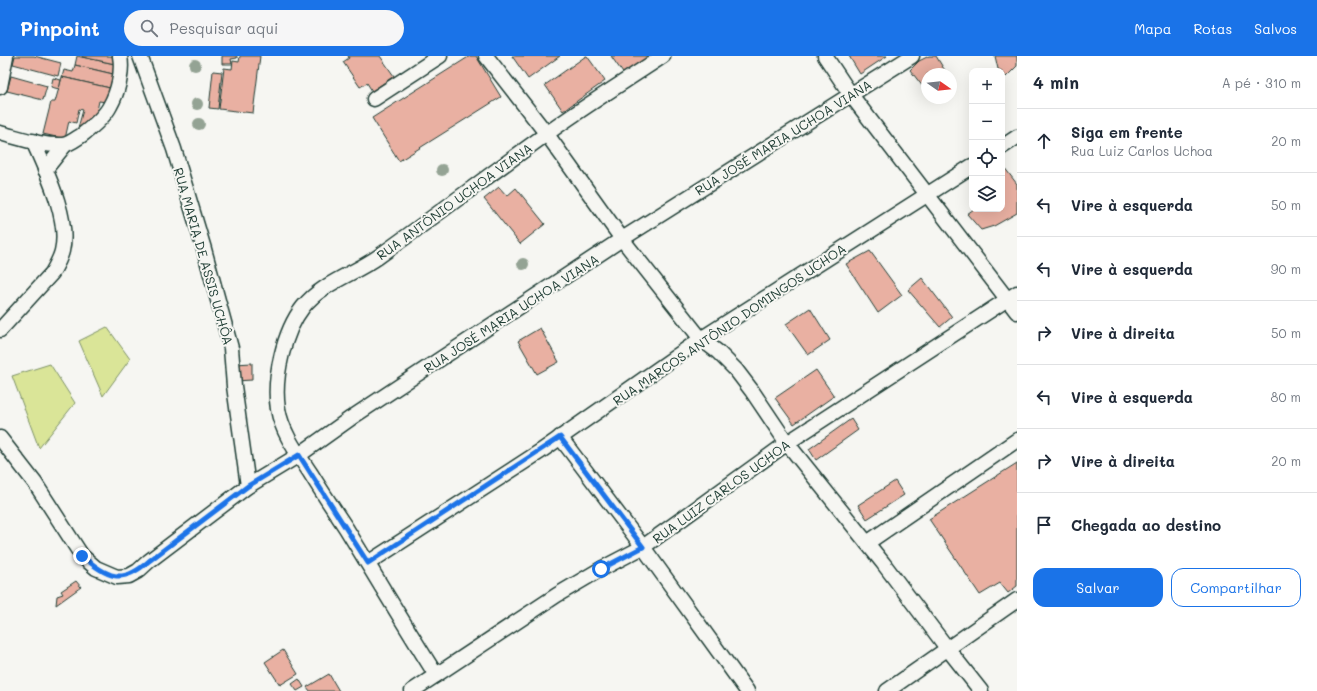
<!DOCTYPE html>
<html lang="pt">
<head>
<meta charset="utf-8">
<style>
	body { margin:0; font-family:Mali,sans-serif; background:#f6f6f7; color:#1f2937 }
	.controls { position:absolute; right:12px; top:12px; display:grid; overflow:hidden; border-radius:8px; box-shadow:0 4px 16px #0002 }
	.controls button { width:36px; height:36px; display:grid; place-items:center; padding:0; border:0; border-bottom:1px solid #e0e1e3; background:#fff; color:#1f2937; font:20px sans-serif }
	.compass { position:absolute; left:921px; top:12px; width:36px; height:36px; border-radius:50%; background:#fff; box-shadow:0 4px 16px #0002; rotate:104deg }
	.stop { position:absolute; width:12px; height:12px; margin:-9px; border:3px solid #1a73e8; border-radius:50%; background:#fff }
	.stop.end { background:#1a73e8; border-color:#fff; box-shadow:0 1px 4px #0008 }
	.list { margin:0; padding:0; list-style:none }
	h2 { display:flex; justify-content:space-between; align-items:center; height:52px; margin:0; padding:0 16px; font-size:17px }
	h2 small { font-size:13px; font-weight:400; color:#747a83 }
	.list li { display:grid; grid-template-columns:26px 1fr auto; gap:12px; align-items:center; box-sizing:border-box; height:64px; padding:0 16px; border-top:1px solid #e0e1e3 }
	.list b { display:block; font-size:15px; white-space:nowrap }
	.list p { margin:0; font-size:13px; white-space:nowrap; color:#747a83 }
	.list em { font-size:13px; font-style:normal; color:#747a83 }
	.actions { display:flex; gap:8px; padding:12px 16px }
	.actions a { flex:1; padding:9px 0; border:1px solid #1a73e8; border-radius:12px; text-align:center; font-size:14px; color:#1a73e8 }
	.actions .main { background:#1a73e8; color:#fff }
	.icon { flex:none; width:22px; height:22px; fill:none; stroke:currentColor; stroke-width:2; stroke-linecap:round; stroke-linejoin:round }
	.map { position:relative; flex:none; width:1017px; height:635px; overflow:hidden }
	header { display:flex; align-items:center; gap:24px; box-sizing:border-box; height:56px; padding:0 20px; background:#1a73e8; color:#fff }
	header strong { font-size:19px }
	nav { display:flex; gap:22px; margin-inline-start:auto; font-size:14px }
	.search { width:280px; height:36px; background:#f6f6f7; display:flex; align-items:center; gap:10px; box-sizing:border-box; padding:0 14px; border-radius:22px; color:#747a83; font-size:15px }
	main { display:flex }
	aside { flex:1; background:#fff }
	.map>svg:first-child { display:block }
	.green { fill:#dae598; stroke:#7c9166 }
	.building { fill:#e9b0a2; stroke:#1f3d34 }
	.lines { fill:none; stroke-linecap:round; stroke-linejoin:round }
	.minor-casing { stroke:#1f3d34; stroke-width:17 }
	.minor { stroke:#f6f6f2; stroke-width:14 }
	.tree { fill:#94a394 }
	.route { stroke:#1a73e8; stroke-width:5 }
	.labels { text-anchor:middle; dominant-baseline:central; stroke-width:4; stroke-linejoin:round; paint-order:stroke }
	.street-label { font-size:13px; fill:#1f3d34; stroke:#f6f6f2 }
</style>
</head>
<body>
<header>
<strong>Pinpoint</strong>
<div class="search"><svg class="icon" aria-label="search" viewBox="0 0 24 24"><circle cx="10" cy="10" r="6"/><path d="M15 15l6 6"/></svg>Pesquisar aqui</div>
<nav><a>Mapa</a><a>Rotas</a><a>Salvos</a></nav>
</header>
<main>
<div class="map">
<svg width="1017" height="635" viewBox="0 0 1017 635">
	<rect width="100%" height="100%" fill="#f6f6f2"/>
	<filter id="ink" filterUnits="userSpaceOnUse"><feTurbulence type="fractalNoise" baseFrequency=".025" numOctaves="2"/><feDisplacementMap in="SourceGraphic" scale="8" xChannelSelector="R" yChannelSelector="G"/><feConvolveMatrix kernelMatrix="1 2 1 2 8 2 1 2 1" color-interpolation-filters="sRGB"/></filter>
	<g filter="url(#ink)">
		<g class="green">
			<polygon points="107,271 130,303 103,340 79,285"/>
			<polygon points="50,308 75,347 39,392 12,320"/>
		</g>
		<g class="building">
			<polygon points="15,0 34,0 61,7 58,20 13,8"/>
			<polygon points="77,0 115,8 113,18 75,9"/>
			<polygon points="82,0 114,0 115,8 82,1"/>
			<polygon points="222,0 237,0 237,2 231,3 232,8 222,8"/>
			<polygon points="240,0 260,0 253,57 219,53 224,12 232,13 233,5 239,6"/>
			<polygon points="348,0 380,0 394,20 372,35 367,27 360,31 343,6 349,2"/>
			<polygon points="470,0 476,0 501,41 399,105 372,62"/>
			<polygon points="512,0 560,0 528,23"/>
			<polygon points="586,0 587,0 605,25 563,55 545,29"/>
			<polygon points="611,0 654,0 625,20"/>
			<polygon points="849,0 887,0 860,18"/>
			<polygon points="929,0 936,0 947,18 927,18 927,36 910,14 919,5"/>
			<polygon points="995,0 1017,0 1017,10 1006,21 1002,17 1002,15 998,13"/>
			<polygon points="75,9 113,18 110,32 62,21 64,14 73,16"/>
			<polygon points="213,15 222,16 218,53 209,52"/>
			<polygon points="11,20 47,30 43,44 7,35"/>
			<polygon points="62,21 110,32 106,46 99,45 95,64 89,63 86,74 78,72 83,54 79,53 76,67 69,65 65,83 43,78 51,46 55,46"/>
			<polygon points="53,22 61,24 59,33 51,31"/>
			<polygon points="1004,111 1017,128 1017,157 994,170 981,174 967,158 974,153 1002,153 1002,112"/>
			<polygon points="499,131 507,140 516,132 545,168 520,188 484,143"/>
			<polygon points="870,195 902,239 878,257 846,208"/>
			<polygon points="922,222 952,261 940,271 908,234"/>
			<polygon points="810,252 830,284 808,299 786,268"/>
			<polygon points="540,272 559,306 537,318 518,285"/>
			<polygon points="252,307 252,324 236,325 235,308"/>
			<polygon points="816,314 834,340 794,368 775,342"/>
			<polygon points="851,363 858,374 816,404 809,393"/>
			<polygon points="1017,407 1017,530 1008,537 1000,527 980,539 929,463"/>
			<polygon points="895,425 904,439 867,463 858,449"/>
			<polygon points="76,525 81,531 56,549 57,540 63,538 61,535"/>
			<polygon points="283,594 298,618 280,629 265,606"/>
			<polygon points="329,618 339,635 310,635 307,631"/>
			<polygon points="299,623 304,631 297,635 292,628"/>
		</g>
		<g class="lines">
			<g class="minor-casing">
				<g id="minor">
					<polyline points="140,0 174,93 204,193 231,292 234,330 248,430"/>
					<polyline points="486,0 546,77 622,183 701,283 718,296 736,314 752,335 787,387 883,507 947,592 981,635"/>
					<polyline points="825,0 851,39 1017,256"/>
					<polyline points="0,31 6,0"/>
					<polyline points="374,43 440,0"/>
					<path d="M 0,77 C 20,82 42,90 63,89 C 70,88 77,82 82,79 C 91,72 105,60 110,50 C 118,36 123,16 120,0"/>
					<polyline points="1002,91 1017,81"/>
					<polyline points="45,114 65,89"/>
					<path d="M 0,274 L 52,217 C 56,210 60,203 62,195 C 70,163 46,115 33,85"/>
					<polyline points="560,381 643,491 747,635"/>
					<polyline points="0,382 35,427 82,500 96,512 117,521 129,520 138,515 149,505 248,430 299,399 351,362 622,183 912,0"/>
					<polyline points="867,487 1017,384"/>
					<polyline points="368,507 541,395 701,283 972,110"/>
					<path d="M 436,619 C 405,570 376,521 346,472 C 334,454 322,436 311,418 C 298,398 282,377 278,353 C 273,322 284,275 303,251 C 322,227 354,218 378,201 C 434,161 489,119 545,79 C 583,51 624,26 663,0"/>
					<polyline points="412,635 557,539 601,513 643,491 787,387 1017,237"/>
					<polyline points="887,635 1017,544"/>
				</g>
			</g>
			<use href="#minor" class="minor"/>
		</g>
		<g class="tree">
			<circle cx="195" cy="9" r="6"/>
			<circle cx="197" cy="48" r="6"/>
			<circle cx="199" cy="68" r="6"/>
			<circle cx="442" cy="114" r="6"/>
			<circle cx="523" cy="208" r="6"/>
		</g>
	</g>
	<g class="lines" filter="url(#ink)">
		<path class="route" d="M 82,500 C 108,521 121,530 149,505 L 248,430 L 299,399 L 368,507 L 560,381 L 643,491 L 601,513"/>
	</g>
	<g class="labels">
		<g class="street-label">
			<text transform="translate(783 81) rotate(-32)">RUA JOSÉ MARIA UCHOA VIANA</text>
			<text transform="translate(454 145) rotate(-36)">RUA ANTÔNIO UCHOA VIANA</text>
			<text transform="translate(204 200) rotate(74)">RUA MARIA DE ASSIS UCHÔA</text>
			<text transform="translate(511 257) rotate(-33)">RUA JOSÉ MARIA UCHOA VIANA</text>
			<text transform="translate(729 268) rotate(-34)">RUA MARCOS ANTÔNIO DOMINGOS UCHOA</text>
			<text transform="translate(721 435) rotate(-36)">RUA LUIZ CARLOS UCHOA</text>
		</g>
	</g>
</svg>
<div class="controls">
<button>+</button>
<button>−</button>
<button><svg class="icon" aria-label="locate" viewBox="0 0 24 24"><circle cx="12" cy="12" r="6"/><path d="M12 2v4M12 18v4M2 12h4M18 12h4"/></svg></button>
<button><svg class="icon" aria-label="layers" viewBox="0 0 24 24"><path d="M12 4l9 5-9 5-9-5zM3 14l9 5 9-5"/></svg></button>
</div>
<svg class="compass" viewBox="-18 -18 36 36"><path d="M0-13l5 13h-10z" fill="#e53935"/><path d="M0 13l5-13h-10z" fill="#747a83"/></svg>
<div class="stop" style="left:601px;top:513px"></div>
<div class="stop end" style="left:82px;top:500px"></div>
</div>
<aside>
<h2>4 min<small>A pé · 310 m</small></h2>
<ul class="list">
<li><svg class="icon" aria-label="ahead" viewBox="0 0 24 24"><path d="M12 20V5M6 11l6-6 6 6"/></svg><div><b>Siga em frente</b><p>Rua Luiz Carlos Uchoa</p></div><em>20 m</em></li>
<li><svg class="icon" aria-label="left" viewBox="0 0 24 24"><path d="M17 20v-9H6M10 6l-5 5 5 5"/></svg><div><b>Vire à esquerda</b></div><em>50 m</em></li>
<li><svg class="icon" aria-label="left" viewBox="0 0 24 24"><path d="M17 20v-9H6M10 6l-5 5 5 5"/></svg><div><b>Vire à esquerda</b></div><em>90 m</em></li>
<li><svg class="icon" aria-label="right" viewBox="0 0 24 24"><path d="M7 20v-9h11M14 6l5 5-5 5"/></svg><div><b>Vire à direita</b></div><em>50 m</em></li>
<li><svg class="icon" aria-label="left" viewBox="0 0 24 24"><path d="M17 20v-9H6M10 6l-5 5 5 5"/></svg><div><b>Vire à esquerda</b></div><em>80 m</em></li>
<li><svg class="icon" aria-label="right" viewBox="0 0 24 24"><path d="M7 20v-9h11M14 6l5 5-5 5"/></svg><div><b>Vire à direita</b></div><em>20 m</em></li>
<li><svg class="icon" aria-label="arrive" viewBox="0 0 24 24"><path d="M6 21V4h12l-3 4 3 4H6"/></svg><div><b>Chegada ao destino</b></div></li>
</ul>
<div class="actions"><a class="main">Salvar</a><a>Compartilhar</a></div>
</aside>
</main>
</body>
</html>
